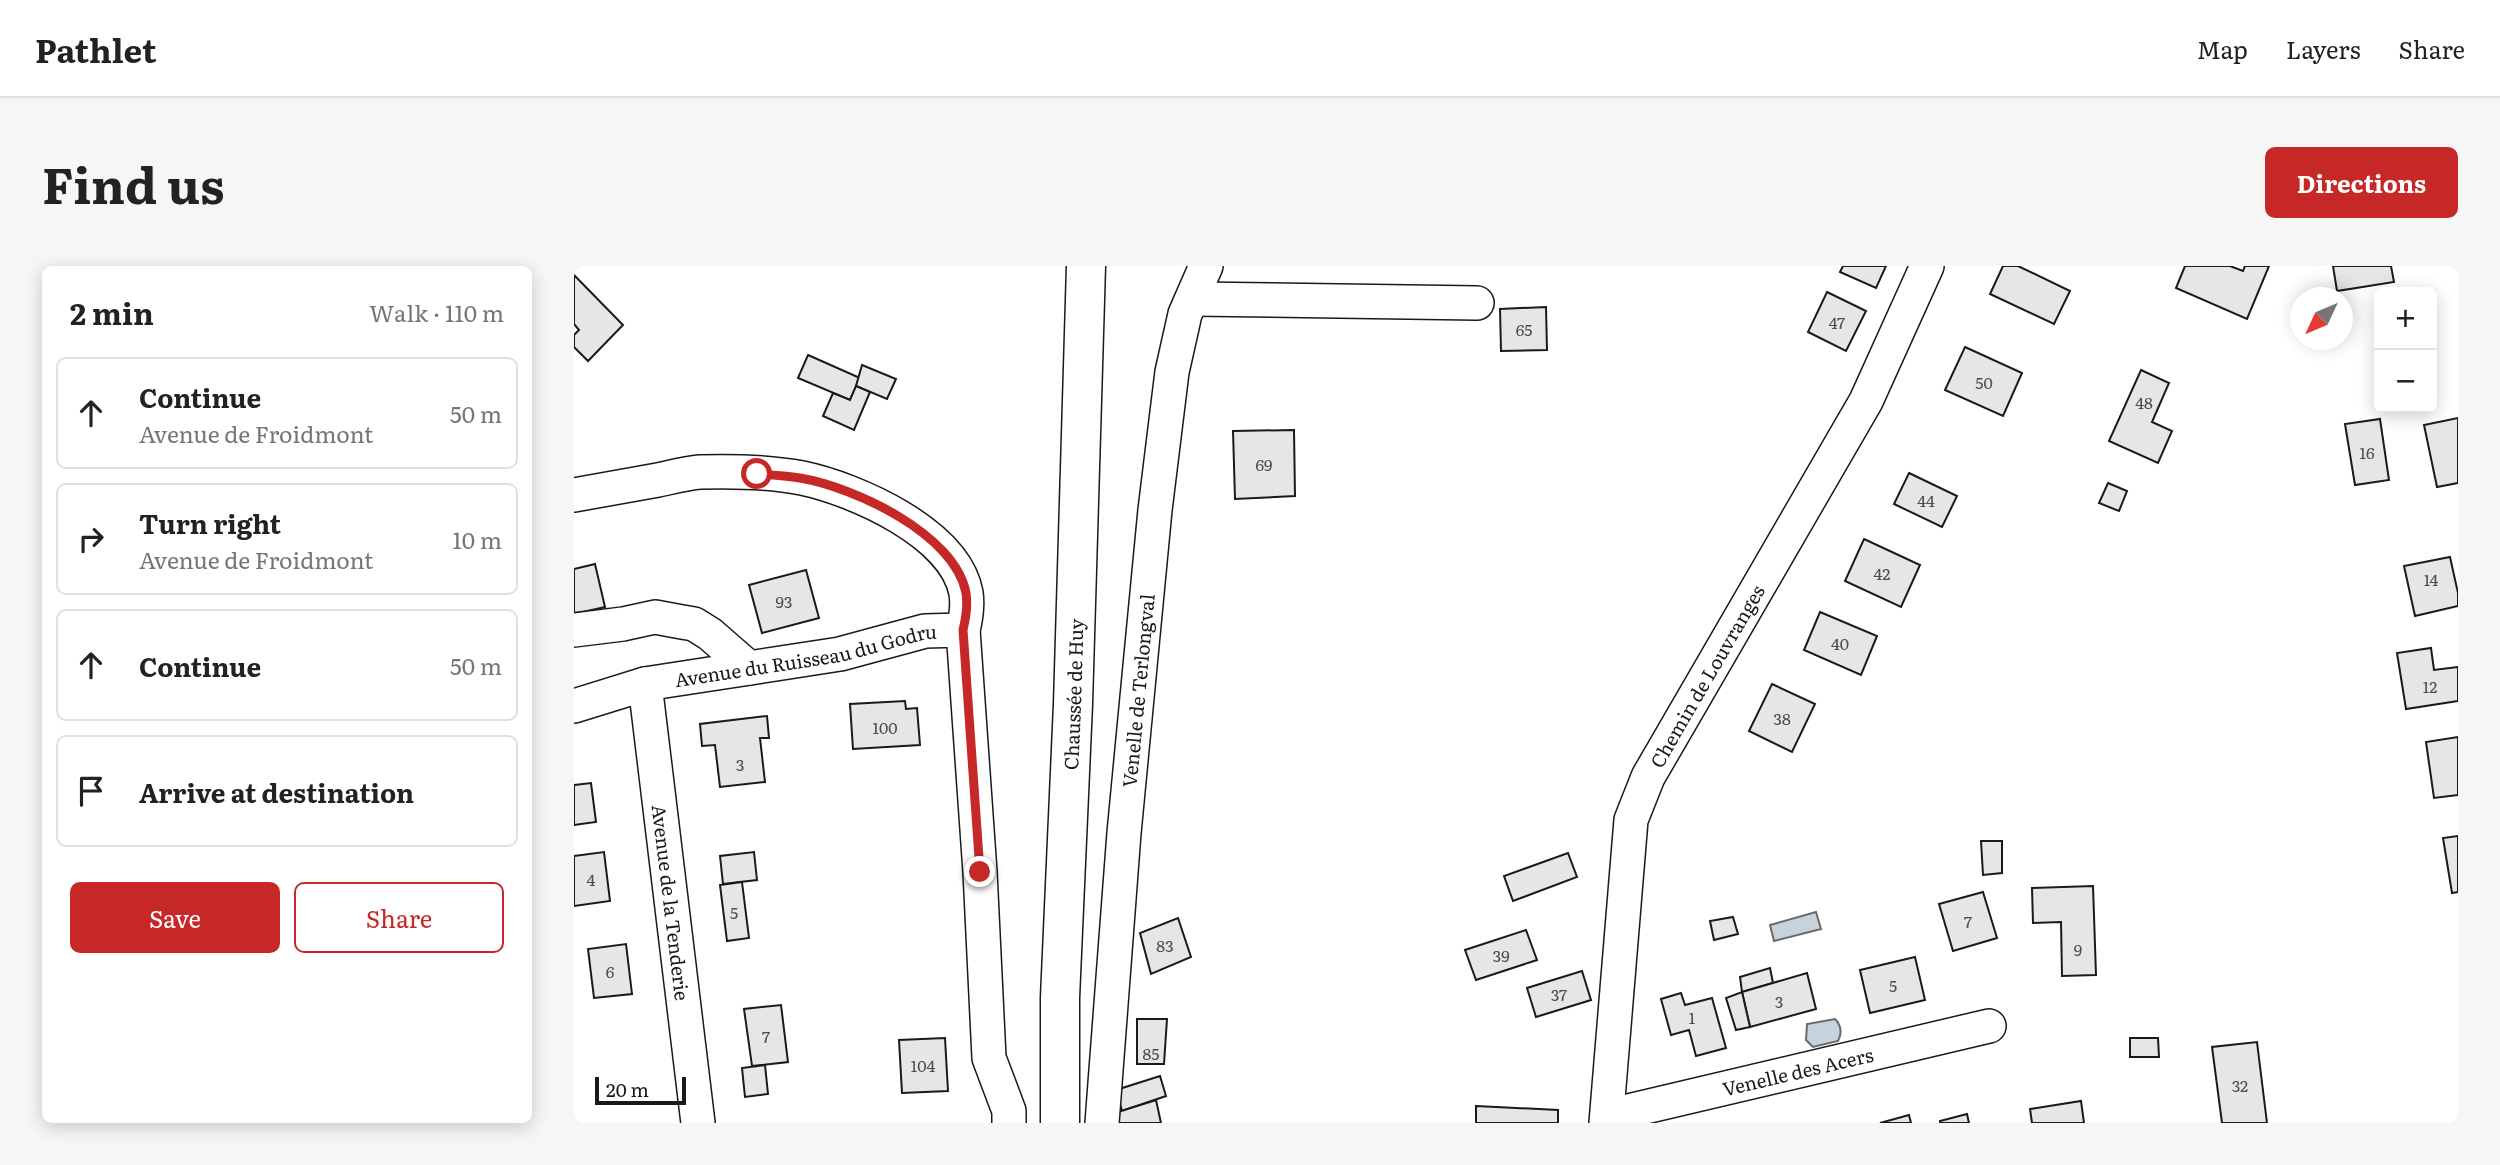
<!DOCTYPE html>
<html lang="en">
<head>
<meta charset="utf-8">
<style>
	body { margin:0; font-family:Literata,serif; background:#f6f6f6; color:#222 }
	.controls { position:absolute; right:21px; top:21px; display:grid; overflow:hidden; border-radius:10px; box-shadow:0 4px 18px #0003 }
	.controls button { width:63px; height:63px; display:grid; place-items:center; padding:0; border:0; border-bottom:2px solid #e0e0e0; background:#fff; color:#222; font:35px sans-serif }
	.compass { position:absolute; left:1716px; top:21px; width:63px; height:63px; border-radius:50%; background:#fff; box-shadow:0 4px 18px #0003; rotate:226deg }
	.scale { position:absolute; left:21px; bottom:18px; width:91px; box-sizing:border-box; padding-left:7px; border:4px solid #1a1a1a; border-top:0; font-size:19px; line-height:24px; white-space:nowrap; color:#1a1a1a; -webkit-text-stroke:5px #fff; paint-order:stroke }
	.stop { position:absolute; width:21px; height:21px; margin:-16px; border:5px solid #c62828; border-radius:50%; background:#fff }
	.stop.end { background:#c62828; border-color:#fff; box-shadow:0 2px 7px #0008 }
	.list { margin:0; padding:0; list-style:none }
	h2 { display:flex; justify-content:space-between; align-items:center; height:91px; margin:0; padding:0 28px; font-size:30px }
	h2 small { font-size:23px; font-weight:400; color:#767676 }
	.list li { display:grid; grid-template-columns:46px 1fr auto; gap:21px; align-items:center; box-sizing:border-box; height:112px; margin:0 14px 14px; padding:0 14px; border:2px solid #e0e0e0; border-radius:10px }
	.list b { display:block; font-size:26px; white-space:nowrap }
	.list p { margin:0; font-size:23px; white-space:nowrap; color:#767676 }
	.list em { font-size:23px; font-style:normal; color:#767676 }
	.actions { display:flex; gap:14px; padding:21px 28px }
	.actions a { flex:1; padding:16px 0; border:2px solid #c62828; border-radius:10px; text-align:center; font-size:24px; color:#c62828 }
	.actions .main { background:#c62828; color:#fff }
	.icon { flex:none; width:38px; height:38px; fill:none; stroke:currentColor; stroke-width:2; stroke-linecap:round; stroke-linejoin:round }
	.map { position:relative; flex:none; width:1884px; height:857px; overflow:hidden; border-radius:10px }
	header { display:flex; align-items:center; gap:42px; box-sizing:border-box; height:98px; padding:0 35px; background:#fff; border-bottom:2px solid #e0e0e0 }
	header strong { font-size:33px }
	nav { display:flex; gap:38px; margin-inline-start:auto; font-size:24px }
	.intro { display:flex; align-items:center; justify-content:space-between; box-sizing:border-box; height:168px; padding:0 42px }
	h1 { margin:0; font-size:49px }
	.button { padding:18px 32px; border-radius:10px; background:#c62828; color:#fff; font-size:24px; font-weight:700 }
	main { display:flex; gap:42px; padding:0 42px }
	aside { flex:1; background:#fff; border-radius:10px; box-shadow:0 4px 18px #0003 }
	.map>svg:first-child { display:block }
	.water { fill:#c6d2dc; stroke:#6a6a6a; stroke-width:2 }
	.building { fill:#e6e6e6; stroke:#1a1a1a; stroke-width:2 }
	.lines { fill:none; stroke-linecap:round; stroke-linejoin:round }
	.minor-casing { stroke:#1a1a1a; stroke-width:36 }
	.major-casing { stroke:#1a1a1a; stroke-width:41 }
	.minor { stroke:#fff; stroke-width:33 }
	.major { stroke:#fff; stroke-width:38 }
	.route { stroke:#c62828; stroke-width:9 }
	.labels { text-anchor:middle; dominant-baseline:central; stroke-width:5; stroke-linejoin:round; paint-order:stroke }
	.number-label { font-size:16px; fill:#4d4d4d }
	.street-label { font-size:19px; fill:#1a1a1a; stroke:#fff }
</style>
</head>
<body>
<header>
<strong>Pathlet</strong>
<nav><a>Map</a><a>Layers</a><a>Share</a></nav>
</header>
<div class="intro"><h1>Find us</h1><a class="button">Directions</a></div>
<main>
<aside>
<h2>2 min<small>Walk · 110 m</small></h2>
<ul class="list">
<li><svg class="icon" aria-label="ahead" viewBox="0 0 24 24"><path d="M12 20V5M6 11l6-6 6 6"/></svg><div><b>Continue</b><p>Avenue de Froidmont</p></div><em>50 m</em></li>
<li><svg class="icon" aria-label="right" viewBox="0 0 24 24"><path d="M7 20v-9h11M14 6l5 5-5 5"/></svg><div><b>Turn right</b><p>Avenue de Froidmont</p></div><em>10 m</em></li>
<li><svg class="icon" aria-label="ahead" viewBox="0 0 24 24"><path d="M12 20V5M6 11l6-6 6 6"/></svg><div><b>Continue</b></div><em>50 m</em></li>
<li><svg class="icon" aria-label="arrive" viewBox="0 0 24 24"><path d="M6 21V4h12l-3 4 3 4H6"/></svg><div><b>Arrive at destination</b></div></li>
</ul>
<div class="actions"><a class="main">Save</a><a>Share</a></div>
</aside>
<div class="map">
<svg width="1884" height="857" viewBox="0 0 1884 857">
	<rect width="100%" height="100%" fill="#fff"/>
	<g class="water">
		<polygon points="1242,646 1247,663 1200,675 1196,659"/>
		<path d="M 1261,753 C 1267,759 1268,767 1264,775 L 1239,781 L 1232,774 L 1233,758 Z"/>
	</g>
	<g class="building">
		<polygon points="1269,0 1312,0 1302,22 1266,6"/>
		<polygon points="1429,0 1444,0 1496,25 1480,58 1416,28"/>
		<polygon points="1611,0 1656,0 1669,5 1671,0 1695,0 1673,53 1602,22"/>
		<polygon points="1759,0 1817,0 1820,16 1763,25"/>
		<polygon points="0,9 49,59 14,95 0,81 0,69 5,64 0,58"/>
		<polygon points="1253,26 1292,45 1272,85 1234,66"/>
		<polygon points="972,41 973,84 927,85 926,43"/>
		<polygon points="1391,81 1448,107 1429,150 1371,124"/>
		<polygon points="234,89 286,112 276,134 224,112"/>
		<polygon points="288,99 322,113 313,133 282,120"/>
		<polygon points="1567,104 1595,117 1578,156 1598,165 1584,197 1535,175"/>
		<polygon points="282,120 296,126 280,164 249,150 259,127 276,134"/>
		<polygon points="1884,152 1884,217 1863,221 1850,159"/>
		<polygon points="1806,153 1815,214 1781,219 1771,158"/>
		<polygon points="720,164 721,230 661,233 659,165"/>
		<polygon points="1335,207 1383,230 1368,261 1320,238"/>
		<polygon points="1534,217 1553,225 1545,245 1525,237"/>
		<polygon points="1290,273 1346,299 1327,341 1271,315"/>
		<polygon points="1876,291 1884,327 1884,340 1841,350 1830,300"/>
		<polygon points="21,298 31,341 0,348 0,303"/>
		<polygon points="232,304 245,352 188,367 175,319"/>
		<polygon points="1246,346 1303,370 1287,409 1230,384"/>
		<polygon points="1857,382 1860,404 1884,401 1884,435 1832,443 1823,387"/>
		<polygon points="1198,418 1241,438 1218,486 1175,465"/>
		<polygon points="331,435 332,443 343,442 346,479 279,483 276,438"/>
		<polygon points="193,450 195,472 186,472 191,516 146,521 141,479 128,480 126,458"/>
		<polygon points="1884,471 1884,529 1860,532 1852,476"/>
		<polygon points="17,517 22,556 0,559 0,519"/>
		<polygon points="1884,570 1884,626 1878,627 1869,572"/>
		<polygon points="1407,575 1428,575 1428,607 1409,609"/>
		<polygon points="30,586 36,635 0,640 0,590"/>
		<polygon points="180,586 183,614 149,618 146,590"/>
		<polygon points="994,587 1003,611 939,635 930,610"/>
		<polygon points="168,616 175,672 153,675 146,619"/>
		<polygon points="1519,620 1522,709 1488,710 1487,656 1459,657 1458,622"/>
		<polygon points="1409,626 1423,672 1379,685 1365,638"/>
		<polygon points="1159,651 1164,668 1140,674 1136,655"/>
		<polygon points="604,652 617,691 577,708 566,667"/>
		<polygon points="952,664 963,694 902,714 891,684"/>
		<polygon points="52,678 58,728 20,732 14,683"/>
		<polygon points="1341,691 1351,734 1296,747 1286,704"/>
		<polygon points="1196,702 1199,717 1168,726 1166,711"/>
		<polygon points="1008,705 1017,734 962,751 953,722"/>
		<polygon points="1233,707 1242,743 1176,761 1168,726"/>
		<polygon points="1168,726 1176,761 1162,764 1152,732"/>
		<polygon points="1107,727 1111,739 1138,732 1152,782 1122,790 1115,764 1097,769 1087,733"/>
		<polygon points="207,739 214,796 178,800 170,743"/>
		<polygon points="563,753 593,753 590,798 563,798"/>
		<polygon points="371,772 374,825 328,827 325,774"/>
		<polygon points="1556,772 1584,772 1585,791 1556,791"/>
		<polygon points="1683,776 1693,857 1648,857 1638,781"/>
		<polygon points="191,799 194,828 171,831 168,802"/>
		<polygon points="586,810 592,830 548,845 542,824"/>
		<polygon points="582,834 587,857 544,857 541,847"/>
		<polygon points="1507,835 1510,857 1458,857 1456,843"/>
		<polygon points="902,840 984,844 984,857 902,857"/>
		<polygon points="1393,848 1395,857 1366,857 1366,855"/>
		<polygon points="1335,849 1337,857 1306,857"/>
	</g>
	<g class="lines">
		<g class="minor-casing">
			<g id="minor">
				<polyline points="619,33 903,37"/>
				<path d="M 0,229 C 28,224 56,219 84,214 C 98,211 113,207 126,206 C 159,205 196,206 228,212 C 281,223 381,267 392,327 C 394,340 392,352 389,364"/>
				<polyline points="0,364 49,358 81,351 108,356 120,358 136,368 175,402"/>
				<path id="s1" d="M 71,418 L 124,857"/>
				<path id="s2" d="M 0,440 L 71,418 L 266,388 L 351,365 L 389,364 L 406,606 L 415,792 L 435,845 L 435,857"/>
				<path id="s3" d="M 1033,850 L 1415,760"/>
				<path id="s4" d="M 528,857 L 550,567 L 581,244 L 598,106 L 611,48 L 632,0"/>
				<path id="s5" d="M 1032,857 L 1057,554 L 1074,511 L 1292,135 L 1353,0"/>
			</g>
		</g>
		<g class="major-casing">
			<g id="major">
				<path id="s6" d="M 486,857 L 486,732 L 499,438 L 512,0"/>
			</g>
		</g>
		<use href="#minor" class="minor"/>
		<use href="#major" class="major"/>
	</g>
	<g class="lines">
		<path class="route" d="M 183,208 C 198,209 212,210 226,212 C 280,221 381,268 392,327 C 394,340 392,352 389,364 L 406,606"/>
	</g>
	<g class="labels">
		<g class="number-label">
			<text x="1263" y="56">47</text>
			<text x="950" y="63">65</text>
			<text x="1410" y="116">50</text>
			<text x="1570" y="136">48</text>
			<text x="1793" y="186">16</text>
			<text x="690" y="198">69</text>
			<text x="1352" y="234">44</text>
			<text x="1308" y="307">42</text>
			<text x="1857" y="313">14</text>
			<text x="210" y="335">93</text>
			<text x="1266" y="377">40</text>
			<text x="1856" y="420">12</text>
			<text x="1208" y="452">38</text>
			<text x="311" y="461">100</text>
			<text x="166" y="498">3</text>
			<text x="17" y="613">4</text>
			<text x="160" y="646">5</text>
			<text x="1394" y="655">7</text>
			<text x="591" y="679">83</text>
			<text x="1504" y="683">9</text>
			<text x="927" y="689">39</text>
			<text x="36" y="705">6</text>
			<text x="1319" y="719">5</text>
			<text x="985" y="728">37</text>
			<text x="1205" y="735">3</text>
			<text x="1118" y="751">1</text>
			<text x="192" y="770">7</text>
			<text x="577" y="787">85</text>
			<text x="349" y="799">104</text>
			<text x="1666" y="819">32</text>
		</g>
		<g class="street-label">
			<text stroke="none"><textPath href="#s2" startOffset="238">Avenue du Ruisseau du Godru</textPath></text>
			<text stroke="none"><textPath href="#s5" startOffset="467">Chemin de Louvranges</textPath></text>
			<text stroke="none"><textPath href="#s4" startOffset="434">Venelle de Terlongval</textPath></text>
			<text stroke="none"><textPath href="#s6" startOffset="429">Chaussée de Huy</textPath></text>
			<text stroke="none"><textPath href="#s1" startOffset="220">Avenue de la Tenderie</textPath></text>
			<text stroke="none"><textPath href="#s3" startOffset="196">Venelle des Acers</textPath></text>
		</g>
	</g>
</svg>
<div class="controls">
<button>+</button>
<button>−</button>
</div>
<svg class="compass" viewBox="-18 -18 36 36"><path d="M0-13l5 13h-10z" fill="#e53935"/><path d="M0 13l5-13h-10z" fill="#767676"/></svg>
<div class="scale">20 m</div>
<div class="stop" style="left:183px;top:208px"></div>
<div class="stop end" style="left:406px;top:606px"></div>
</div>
</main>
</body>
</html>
